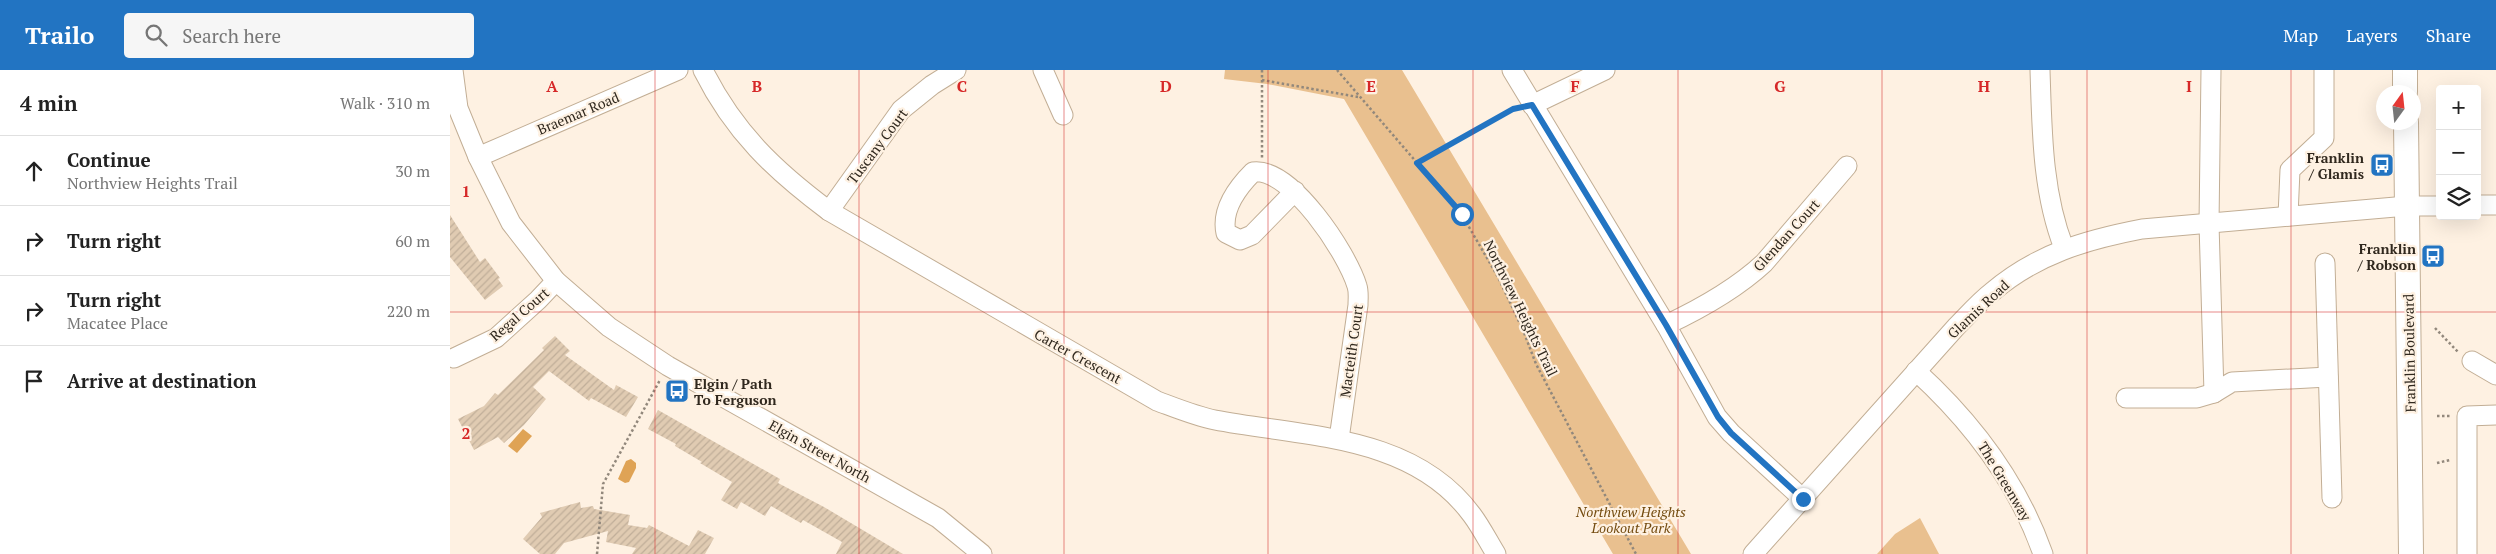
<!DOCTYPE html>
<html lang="en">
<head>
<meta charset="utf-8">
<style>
	body { margin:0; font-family:"PT Serif",serif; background:#f6f6f6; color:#222 }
	.controls { position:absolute; right:15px; top:15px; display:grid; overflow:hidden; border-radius:5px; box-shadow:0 5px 20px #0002 }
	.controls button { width:45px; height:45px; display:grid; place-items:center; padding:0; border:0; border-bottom:1px solid #e0e0e0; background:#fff; color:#222; font:25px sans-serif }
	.compass { position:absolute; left:1926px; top:15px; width:45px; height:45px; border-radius:50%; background:#fff; box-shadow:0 5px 20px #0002; rotate:15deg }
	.stop { position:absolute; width:15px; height:15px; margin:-11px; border:4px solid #2274c2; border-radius:50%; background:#fff }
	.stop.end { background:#2274c2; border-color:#fff; box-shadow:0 1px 5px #0008 }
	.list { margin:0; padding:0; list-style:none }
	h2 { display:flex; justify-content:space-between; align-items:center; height:65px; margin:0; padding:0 20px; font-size:21px }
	h2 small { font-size:16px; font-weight:400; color:#767676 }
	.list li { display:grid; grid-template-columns:32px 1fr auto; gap:15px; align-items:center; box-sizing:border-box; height:70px; padding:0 20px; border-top:1px solid #e0e0e0 }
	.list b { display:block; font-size:19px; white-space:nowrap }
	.list p { margin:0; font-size:16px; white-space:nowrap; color:#767676 }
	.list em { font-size:16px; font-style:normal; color:#767676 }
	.icon { flex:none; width:28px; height:28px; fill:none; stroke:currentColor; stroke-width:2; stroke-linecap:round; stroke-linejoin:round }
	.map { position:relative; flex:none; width:2046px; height:484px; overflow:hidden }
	header { display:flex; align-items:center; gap:30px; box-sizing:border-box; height:70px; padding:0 25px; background:#2274c2; color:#fff }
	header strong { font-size:24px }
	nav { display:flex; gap:28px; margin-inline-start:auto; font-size:18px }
	.search { width:350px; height:45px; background:#f6f6f6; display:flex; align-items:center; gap:12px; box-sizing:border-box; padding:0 18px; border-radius:5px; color:#767676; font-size:19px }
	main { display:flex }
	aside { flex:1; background:#fff }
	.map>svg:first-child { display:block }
	.green { fill:#e9c08f }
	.water { fill:#dfa355 }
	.building { fill:url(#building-hatch) }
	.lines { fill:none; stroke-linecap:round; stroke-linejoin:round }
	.minor-casing { stroke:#c2ae95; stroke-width:21 }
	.major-casing { stroke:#c2ae95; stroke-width:26 }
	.path { stroke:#92887c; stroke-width:2.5; stroke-dasharray:2.5 2.5; stroke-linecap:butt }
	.minor { stroke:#fff; stroke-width:19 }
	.major { stroke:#fff; stroke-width:24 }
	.route { stroke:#2274c2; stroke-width:6 }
	.grid { fill:none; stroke:#d62828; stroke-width:1; stroke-opacity:0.55 }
	.labels { text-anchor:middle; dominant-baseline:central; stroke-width:4.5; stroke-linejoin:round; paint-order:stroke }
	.street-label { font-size:14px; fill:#30281e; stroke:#fef1e2 }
	.poi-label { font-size:14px; font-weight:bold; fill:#30281e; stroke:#fef1e2; text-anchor:end }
	.park-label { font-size:14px; font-style:italic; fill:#744c10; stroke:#fef1e2 }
	.grid-label { font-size:16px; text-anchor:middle; font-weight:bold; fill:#d62828; stroke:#fef1e2; stroke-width:4.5; stroke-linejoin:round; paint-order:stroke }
</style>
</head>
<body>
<header>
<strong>Trailo</strong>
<div class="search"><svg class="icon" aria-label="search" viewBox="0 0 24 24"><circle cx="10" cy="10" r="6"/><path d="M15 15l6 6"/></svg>Search here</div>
<nav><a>Map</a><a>Layers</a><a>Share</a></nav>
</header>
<main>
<aside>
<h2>4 min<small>Walk · 310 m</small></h2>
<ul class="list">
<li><svg class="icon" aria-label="ahead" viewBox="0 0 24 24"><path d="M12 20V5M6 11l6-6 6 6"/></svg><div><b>Continue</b><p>Northview Heights Trail</p></div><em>30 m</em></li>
<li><svg class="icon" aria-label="right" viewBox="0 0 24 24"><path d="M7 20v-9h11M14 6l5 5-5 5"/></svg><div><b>Turn right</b></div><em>60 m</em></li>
<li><svg class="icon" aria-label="right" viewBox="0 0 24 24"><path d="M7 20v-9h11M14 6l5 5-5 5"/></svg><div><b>Turn right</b><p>Macatee Place</p></div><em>220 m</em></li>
<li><svg class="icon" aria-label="arrive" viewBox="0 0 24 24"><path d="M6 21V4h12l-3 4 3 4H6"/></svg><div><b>Arrive at destination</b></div></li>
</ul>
</aside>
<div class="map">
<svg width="2046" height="484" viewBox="0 0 2046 484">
	<defs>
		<pattern id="building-hatch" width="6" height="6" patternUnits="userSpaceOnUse" patternTransform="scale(1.25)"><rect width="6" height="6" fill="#e0cbb2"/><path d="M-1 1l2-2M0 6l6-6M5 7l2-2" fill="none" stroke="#c0ae99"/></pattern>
	</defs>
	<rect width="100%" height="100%" fill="#fef1e2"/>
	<g class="green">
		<polygon points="775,0 952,0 1241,484 1163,484 894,29 817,14 774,9"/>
		<polygon points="1470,448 1489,484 1427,484 1445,464"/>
	</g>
	<g class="water">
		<polygon points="73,359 82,366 67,383 58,376"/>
		<polygon points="181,389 186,393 186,398 179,412 175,413 168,409 176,391"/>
	</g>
	<g class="building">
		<polygon points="0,145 30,192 35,188 50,208 48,209 53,216 35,230 0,187"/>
		<polygon points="105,266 120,281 115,285 164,320 166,315 188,327 176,347 141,328 139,331 99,301 83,317 96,329 74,355 54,373 48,367 24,380 8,349 34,336 45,323 48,325 94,280 92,278"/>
		<polygon points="208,340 330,409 328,413 374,437 453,484 386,484 392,472 353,450 351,453 321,436 315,446 291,432 287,439 271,430 282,412 250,393 252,392 225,376 226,374 198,359"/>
		<polygon points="130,432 131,438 143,436 144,439 180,445 178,455 197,458 199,455 239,476 248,460 264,468 255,484 182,484 186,478 156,472 158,461 114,473 105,484 90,484 73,469 92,447 90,443"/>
	</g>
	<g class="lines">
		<g class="minor-casing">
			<g id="minor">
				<polyline points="3,0 8,38 28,87 61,153 106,211 159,257 218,296 488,448 532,484"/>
				<path d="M 253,0 C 284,62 324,100 379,141 L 707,331 C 726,338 745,346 765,350 C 853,367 963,364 1022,445 C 1031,457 1038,471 1046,484"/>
				<polyline points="593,0 613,45"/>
				<polyline points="1062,0 1216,255 1267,347 1281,363 1353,429"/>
				<path d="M 1590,0 C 1592,60 1592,122 1614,178"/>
				<polyline points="1761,0 1759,154 1764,323"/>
				<polyline points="1082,35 1155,0"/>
				<polyline points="28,87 228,0"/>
				<path d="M 845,121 L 802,165 L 790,170 L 776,163 C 771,140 787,118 803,102 C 841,97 897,183 907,216 C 909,222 908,229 908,235 L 889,369"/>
				<polyline points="2027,135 2046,135"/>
				<polyline points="379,141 451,40 482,15 506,0"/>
				<polyline points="1838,146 1840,100 1874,68 1874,0"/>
				<polyline points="1875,193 1882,428"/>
				<path d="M 1216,255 C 1250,239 1286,219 1314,193 L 1397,96"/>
				<polyline points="4,288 46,268 88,230 106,211"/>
				<polyline points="2022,291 2046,305"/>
				<path d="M 1466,301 C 1522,352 1568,413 1593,484"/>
				<polyline points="1676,328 1747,328 1764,323 1782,312 1878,307"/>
				<path d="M 1303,484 L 1506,257 C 1518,245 1529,232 1542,222 C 1587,184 1635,170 1692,159 L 1957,136 L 1990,136"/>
				<polyline points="2017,484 2017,346 2046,345"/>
			</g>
		</g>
		<g class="major-casing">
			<g id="major">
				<polyline points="1955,0 1955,22"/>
				<polyline points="1956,52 1961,484"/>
			</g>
		</g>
		<g class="path">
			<polyline points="812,0 812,88"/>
			<polyline points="887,0 1012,145 1048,207 1073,260 1086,294 1186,484"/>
			<polyline points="812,10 908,27"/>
			<polyline points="967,93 1066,38"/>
			<polyline points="1985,258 2009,283"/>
			<polyline points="1987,346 2001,346"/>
			<polyline points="1987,393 2000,390"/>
			<polyline points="147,484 153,414 210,310"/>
		</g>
		<use href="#minor" class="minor"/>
		<use href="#major" class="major"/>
	</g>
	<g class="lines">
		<polyline class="route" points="1012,144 967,93 1063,39 1082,35 1216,255 1268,347 1281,363 1353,429"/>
	</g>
	<path class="grid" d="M 205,0 L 205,484M 409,0 L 409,484M 614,0 L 614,484M 818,0 L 818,484M 1023,0 L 1023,484M 1228,0 L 1228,484M 1432,0 L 1432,484M 1637,0 L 1637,484M 1841,0 L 1841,484M 0,242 L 2046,242"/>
	<defs>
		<g id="bus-square" transform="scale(1.25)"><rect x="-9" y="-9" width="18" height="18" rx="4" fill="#2274c2" stroke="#fef1e2"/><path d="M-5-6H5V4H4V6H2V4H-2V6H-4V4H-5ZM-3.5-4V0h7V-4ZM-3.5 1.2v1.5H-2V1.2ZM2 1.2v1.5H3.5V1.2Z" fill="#fff"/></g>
	</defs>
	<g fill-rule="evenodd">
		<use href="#bus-square" x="1932" y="95"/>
		<use href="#bus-square" x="1983" y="186"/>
		<use href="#bus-square" x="227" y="321"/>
	</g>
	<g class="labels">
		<g class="street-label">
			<text transform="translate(128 43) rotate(-23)">Braemar Road</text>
			<text transform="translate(427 76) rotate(-53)">Tuscany Court</text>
			<text transform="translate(1336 165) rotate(-48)">Glendan Court</text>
			<text transform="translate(1071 238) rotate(64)">Northview Heights Trail</text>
			<text transform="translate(1528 239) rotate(-43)">Glamis Road</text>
			<text transform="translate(69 244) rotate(-41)">Regal Court</text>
			<text transform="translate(901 281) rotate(-82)">Macteith Court</text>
			<text transform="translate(1959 283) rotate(-91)">Franklin Boulevard</text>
			<text transform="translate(628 286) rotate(29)">Carter Crescent</text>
			<text transform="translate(370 381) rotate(29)">Elgin Street North</text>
			<text transform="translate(1555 411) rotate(59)">The Greenway</text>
		</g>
		<g class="poi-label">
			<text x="1914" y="87">Franklin<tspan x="1914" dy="16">/ Glamis</tspan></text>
			<text x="1966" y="178">Franklin<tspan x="1966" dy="16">/ Robson</tspan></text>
			<text x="244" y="313" text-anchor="start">Elgin / Path<tspan x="244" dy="16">To Ferguson</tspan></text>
		</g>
		<g class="park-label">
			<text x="1181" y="441">Northview Heights<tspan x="1181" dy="16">Lookout Park</tspan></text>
		</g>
	</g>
	<g class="grid-label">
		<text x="102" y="22">A</text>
		<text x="307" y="22">B</text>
		<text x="512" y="22">C</text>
		<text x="716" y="22">D</text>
		<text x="921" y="22">E</text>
		<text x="1125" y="22">F</text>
		<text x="1330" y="22">G</text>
		<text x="1534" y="22">H</text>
		<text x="1739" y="22">I</text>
		<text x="16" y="127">1</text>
		<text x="16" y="369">2</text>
	</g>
</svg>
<div class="controls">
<button>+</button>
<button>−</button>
<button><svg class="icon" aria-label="layers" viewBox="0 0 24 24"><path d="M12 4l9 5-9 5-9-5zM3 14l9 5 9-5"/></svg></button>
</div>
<svg class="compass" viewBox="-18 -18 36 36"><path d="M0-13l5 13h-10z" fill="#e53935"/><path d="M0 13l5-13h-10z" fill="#767676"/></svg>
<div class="stop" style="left:1012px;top:144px"></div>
<div class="stop end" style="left:1353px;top:429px"></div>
</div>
</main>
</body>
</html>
